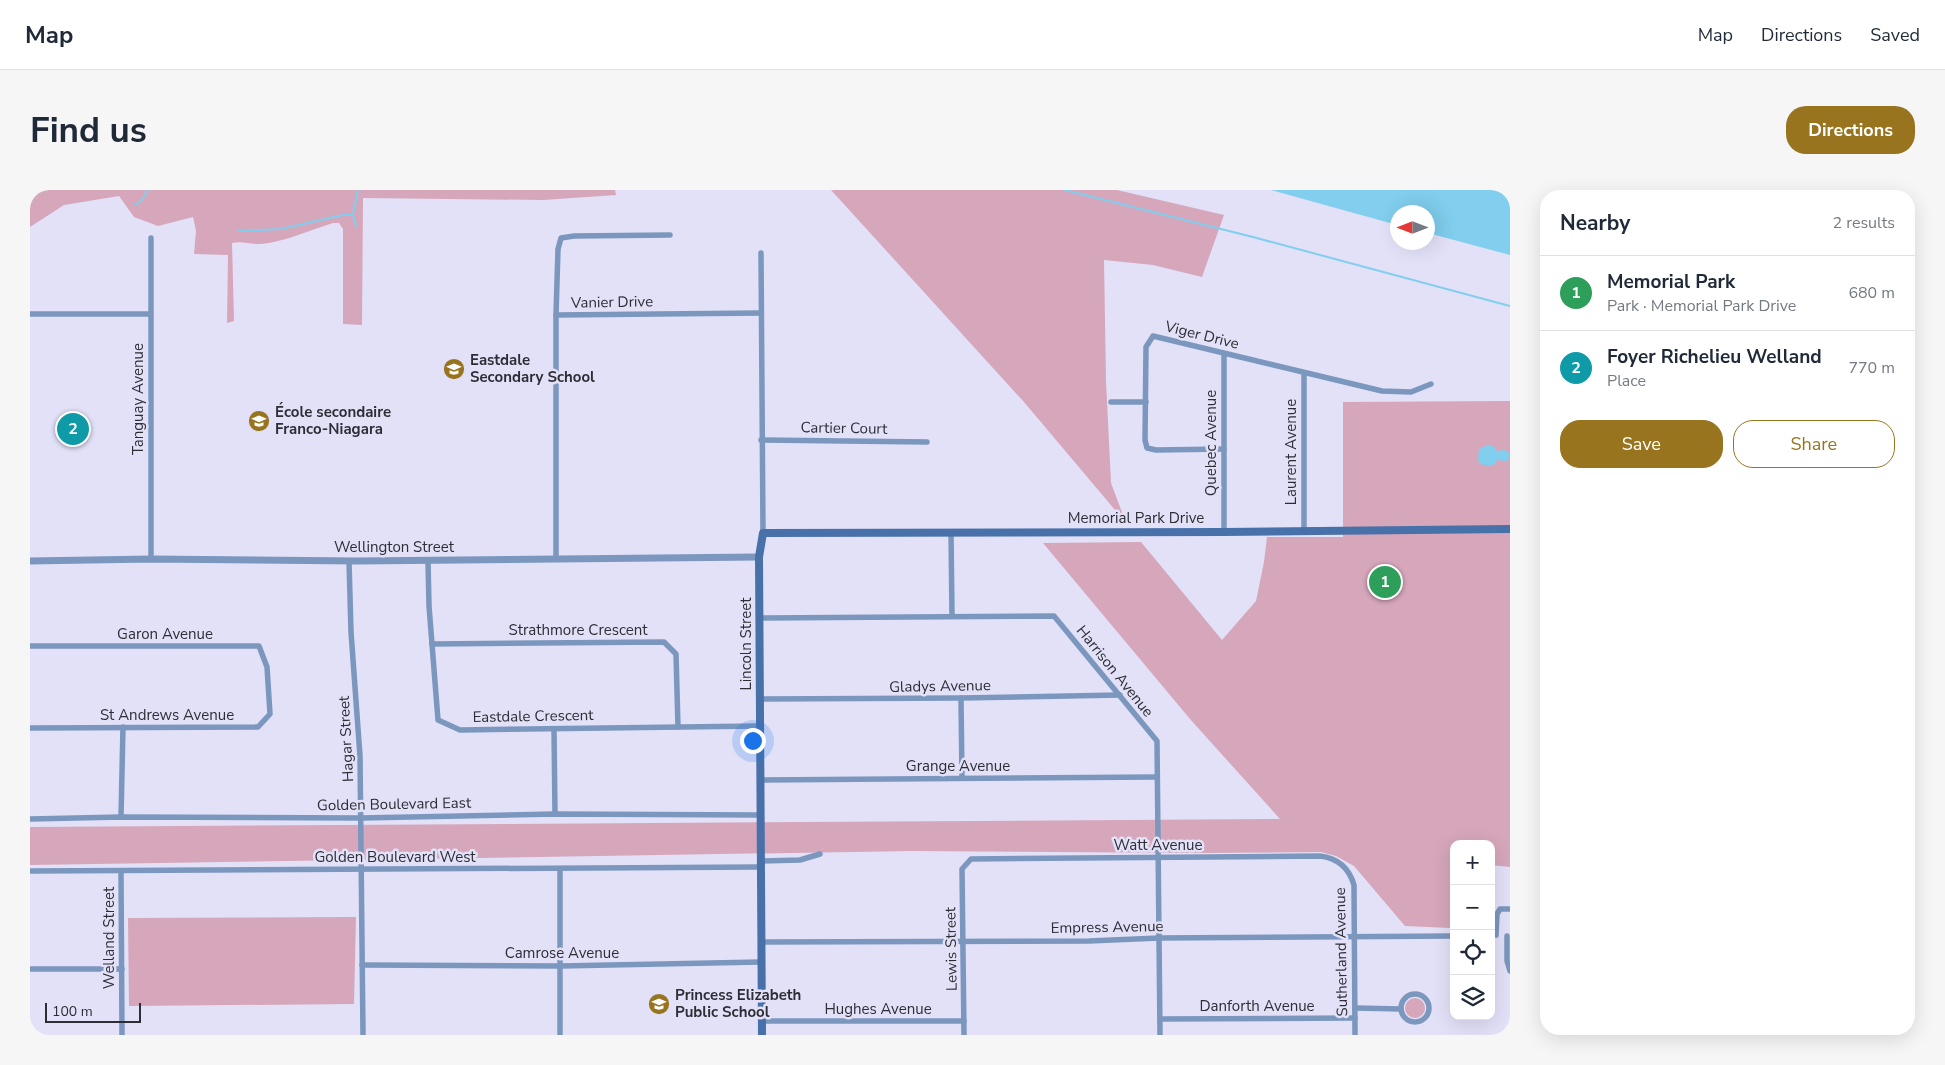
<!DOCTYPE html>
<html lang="en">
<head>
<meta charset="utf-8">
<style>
	body { margin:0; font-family:"Nunito Sans",sans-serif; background:#f6f6f7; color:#1f2937 }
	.controls { position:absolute; right:15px; bottom:15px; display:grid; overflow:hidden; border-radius:10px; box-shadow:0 5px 20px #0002 }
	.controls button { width:45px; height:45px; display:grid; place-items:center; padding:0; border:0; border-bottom:1px solid #e0e1e3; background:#fff; color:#1f2937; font:25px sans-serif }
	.compass { position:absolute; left:1360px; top:15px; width:45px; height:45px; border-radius:50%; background:#fff; box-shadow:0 5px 20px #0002; rotate:270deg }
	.scale { position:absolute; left:15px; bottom:12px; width:96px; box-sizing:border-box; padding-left:5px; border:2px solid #2d2d35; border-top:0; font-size:14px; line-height:18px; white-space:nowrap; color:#2d2d35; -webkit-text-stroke:4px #e2e1f8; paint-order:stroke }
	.you { position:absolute; left:722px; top:550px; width:18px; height:18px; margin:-12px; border:4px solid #fff; border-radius:50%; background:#1a73e8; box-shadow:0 0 0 8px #1a73e833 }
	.badge { display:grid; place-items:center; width:32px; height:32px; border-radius:50%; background:#98741e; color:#fff; font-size:16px; font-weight:700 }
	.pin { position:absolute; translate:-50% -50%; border:2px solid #fff; box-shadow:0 1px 5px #0006 }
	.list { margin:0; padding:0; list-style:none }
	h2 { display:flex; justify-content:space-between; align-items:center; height:65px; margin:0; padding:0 20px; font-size:21px }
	h2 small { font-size:16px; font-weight:400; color:#747a83 }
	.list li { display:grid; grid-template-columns:32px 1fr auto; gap:15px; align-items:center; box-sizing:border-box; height:75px; padding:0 20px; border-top:1px solid #e0e1e3 }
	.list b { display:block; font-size:19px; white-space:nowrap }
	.list p { margin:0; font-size:16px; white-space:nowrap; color:#747a83 }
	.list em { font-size:16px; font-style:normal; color:#747a83 }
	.actions { display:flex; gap:10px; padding:15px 20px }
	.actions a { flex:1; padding:11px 0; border:1px solid #98741e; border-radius:20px; text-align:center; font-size:18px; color:#98741e }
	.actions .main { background:#98741e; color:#fff }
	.icon { flex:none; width:28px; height:28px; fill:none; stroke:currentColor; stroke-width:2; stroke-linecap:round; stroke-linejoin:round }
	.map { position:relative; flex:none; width:1480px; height:845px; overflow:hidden; border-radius:20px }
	header { display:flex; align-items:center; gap:30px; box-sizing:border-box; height:70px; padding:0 25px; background:#fff; border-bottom:1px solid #e0e1e3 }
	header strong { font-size:24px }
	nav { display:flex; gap:28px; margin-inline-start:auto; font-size:18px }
	.intro { display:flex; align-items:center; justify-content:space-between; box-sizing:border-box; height:120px; padding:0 30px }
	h1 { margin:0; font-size:35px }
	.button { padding:12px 22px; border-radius:20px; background:#98741e; color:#fff; font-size:18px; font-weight:700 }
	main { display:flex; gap:30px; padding:0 30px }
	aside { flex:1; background:#fff; border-radius:20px; box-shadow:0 5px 20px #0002 }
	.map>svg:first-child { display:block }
	.green { fill:#d6a6ba }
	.water { fill:#81ceee }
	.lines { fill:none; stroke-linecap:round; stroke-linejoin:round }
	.stream { stroke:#81ceee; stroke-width:2 }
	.minor { stroke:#7b97be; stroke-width:5.5 }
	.tertiary { stroke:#7b97be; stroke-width:7 }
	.secondary { stroke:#4870a9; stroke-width:8 }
	.labels { text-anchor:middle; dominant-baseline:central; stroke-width:5; stroke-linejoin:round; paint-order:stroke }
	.street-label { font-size:15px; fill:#2d2d35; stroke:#e2e1f8 }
	.poi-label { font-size:15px; font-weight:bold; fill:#2d2d35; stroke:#e2e1f8; text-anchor:start }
</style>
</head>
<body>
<header>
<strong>Map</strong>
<nav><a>Map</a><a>Directions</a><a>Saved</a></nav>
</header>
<div class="intro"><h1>Find us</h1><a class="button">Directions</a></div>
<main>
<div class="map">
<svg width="1480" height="845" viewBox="0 0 1480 845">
	<rect width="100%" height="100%" fill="#e2e1f8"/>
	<g class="green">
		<path d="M 0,0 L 585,0 L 586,5 L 513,10 L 333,8 L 332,135 L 313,134 L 313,39 L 309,33 L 303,33 C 283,39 249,54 229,54 C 219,54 212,51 202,53 L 204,131 L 197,133 L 198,65 L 164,64 L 166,41 L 163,27 L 128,36 L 104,27 L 89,6 L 34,15 L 0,37 Z"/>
		<polygon points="801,0 1087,0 1194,25 1172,87 1123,75 1074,70 1076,191 1081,293 1096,333 994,212"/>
		<polygon points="1480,211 1480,677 1461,675 1461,654 1424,654 1424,672 1421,672 1420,738 1375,736 1324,676 1306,666 1291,662 1174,663 882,661 0,675 0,637 1250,629 1160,529 1013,353 1111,352 1192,450 1226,411 1234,372 1237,347 1313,347 1313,212"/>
		<polygon points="326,727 324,814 99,816 98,728"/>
		<circle cx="1385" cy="818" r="10"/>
	</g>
	<g class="water">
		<polygon points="1241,0 1480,0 1480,65 1398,43 1398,22 1368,22 1367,35"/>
		<polygon points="1458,255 1463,256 1468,262 1474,259 1480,264 1478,270 1475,272 1468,269 1465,274 1460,276 1450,274 1448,269 1449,259"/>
	</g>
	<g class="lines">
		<g class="stream">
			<polyline points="1035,0 1223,47 1480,116"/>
			<polyline points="105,15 111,11 118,0"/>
			<polyline points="326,36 323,25 328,0"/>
			<polyline points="208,41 251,39 313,25 323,25"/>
		</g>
		<g class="minor">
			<polyline points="121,48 121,369"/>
			<polyline points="731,63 733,343"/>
			<polyline points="0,124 120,124"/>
			<polyline points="526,125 528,59 531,48 544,46 640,45"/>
			<polyline points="1081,212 1116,212"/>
			<polyline points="731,250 897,252"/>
			<polyline points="1194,259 1126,260 1117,258 1115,250 1116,157 1123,146 1352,201 1381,202 1401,194"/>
			<polyline points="921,342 922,425"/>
			<polyline points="1194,342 1194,164"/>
			<polyline points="1274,342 1274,183"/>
			<polyline points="526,369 526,125 731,123"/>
			<polyline points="319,371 321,442 330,566 333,845"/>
			<polyline points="398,371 399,416 408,530 430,540 729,536"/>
			<polyline points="730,428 1024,426 1127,551 1130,845"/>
			<polyline points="402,454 634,452 646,464 648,537"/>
			<polyline points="0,456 229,456 237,477 240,524 228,537 0,538"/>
			<polyline points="931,508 932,588"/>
			<polyline points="730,509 931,508 1090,505"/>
			<polyline points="524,539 525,624"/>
			<polyline points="730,590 1127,587"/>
			<polyline points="91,627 93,537"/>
			<polyline points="0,629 91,627 331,628 525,624 729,625"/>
			<polyline points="730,671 770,670 790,664"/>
			<polyline points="530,679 530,845"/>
			<polyline points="0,681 730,677"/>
			<polyline points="91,681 92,845"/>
			<polyline points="1466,745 1467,724 1470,719 1480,719"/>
			<polyline points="1477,746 1477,771 1480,781"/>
			<polyline points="731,752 1059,751 1129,748 1424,746"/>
			<polyline points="332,775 530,776 731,772"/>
			<polyline points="0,779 92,779"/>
			<circle cx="1385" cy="818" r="14"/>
			<polyline points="1325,818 1371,819"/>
			<polyline points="1130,829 1325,828"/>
			<polyline points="732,831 934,831"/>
			<path d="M 934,845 L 932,679 L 941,669 L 1290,666 C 1307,668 1319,678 1324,695 L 1325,845"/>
		</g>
		<polyline class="tertiary" points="0,371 121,369 328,371 729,367"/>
		<polyline class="secondary" points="732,845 729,367 733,343 1194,342 1480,339"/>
	</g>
	<defs>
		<g id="school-disc" transform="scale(1.125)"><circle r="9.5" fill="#98741e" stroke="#e2e1f8"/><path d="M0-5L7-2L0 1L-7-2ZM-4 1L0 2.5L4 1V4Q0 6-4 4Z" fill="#fff"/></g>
	</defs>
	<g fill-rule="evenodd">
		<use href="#school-disc" x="424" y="179"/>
		<use href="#school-disc" x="229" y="231"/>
		<use href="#school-disc" x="629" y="814"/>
	</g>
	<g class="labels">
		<g class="street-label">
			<text transform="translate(582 112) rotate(-1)">Vanier Drive</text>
			<text transform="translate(1172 145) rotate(14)">Viger Drive</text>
			<text transform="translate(108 209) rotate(-90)">Tanguay Avenue</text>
			<text transform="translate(814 238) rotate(1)">Cartier Court</text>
			<text transform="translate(1181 253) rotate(-90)">Quebec Avenue</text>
			<text transform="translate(1261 262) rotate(-90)">Laurent Avenue</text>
			<text x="1106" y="328">Memorial Park Drive</text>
			<text x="364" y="357">Wellington Street</text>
			<text x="548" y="440">Strathmore Crescent</text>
			<text x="135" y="444">Garon Avenue</text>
			<text transform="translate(716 454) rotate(-90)">Lincoln Street</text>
			<text transform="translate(1085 481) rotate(51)">Harrison Avenue</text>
			<text transform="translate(910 496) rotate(-1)">Gladys Avenue</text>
			<text x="137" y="525">St Andrews Avenue</text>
			<text transform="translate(503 526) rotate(-1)">Eastdale Crescent</text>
			<text transform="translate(316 549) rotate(-93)">Hagar Street</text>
			<text x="928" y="576">Grange Avenue</text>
			<text transform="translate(364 614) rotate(-1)">Golden Boulevard East</text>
			<text x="1128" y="655">Watt Avenue</text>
			<text x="365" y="667">Golden Boulevard West</text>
			<text transform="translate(1077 737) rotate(-1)">Empress Avenue</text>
			<text transform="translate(79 748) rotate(-90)">Welland Street</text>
			<text transform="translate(921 759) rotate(-91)">Lewis Street</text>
			<text transform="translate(1311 762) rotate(-91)">Sutherland Avenue</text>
			<text x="532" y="763">Camrose Avenue</text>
			<text x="1227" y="816">Danforth Avenue</text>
			<text x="848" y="819">Hughes Avenue</text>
		</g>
		<g class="poi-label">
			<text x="440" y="170">Eastdale<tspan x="440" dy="17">Secondary School</tspan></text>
			<text x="245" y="222">École secondaire<tspan x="245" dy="17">Franco-Niagara</tspan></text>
			<text x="645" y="805">Princess Elizabeth<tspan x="645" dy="17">Public School</tspan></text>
		</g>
	</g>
</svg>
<div class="controls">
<button>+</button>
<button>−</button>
<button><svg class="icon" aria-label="locate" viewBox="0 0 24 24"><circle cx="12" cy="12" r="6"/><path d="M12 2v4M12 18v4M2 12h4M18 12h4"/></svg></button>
<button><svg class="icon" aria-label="layers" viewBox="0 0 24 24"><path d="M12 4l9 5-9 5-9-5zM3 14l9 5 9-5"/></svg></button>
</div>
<svg class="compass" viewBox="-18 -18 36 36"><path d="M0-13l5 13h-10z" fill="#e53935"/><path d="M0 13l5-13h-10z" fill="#747a83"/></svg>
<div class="scale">100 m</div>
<div class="you"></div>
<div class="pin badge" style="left:1355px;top:392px;background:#2e9e5b">1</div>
<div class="pin badge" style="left:43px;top:239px;background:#0f9aa8">2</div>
</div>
<aside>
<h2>Nearby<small>2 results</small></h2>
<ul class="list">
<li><span class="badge" style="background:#2e9e5b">1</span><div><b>Memorial Park</b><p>Park · Memorial Park Drive</p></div><em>680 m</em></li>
<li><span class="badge" style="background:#0f9aa8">2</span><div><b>Foyer Richelieu Welland</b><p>Place</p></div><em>770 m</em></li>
</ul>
<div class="actions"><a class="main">Save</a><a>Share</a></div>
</aside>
</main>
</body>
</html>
